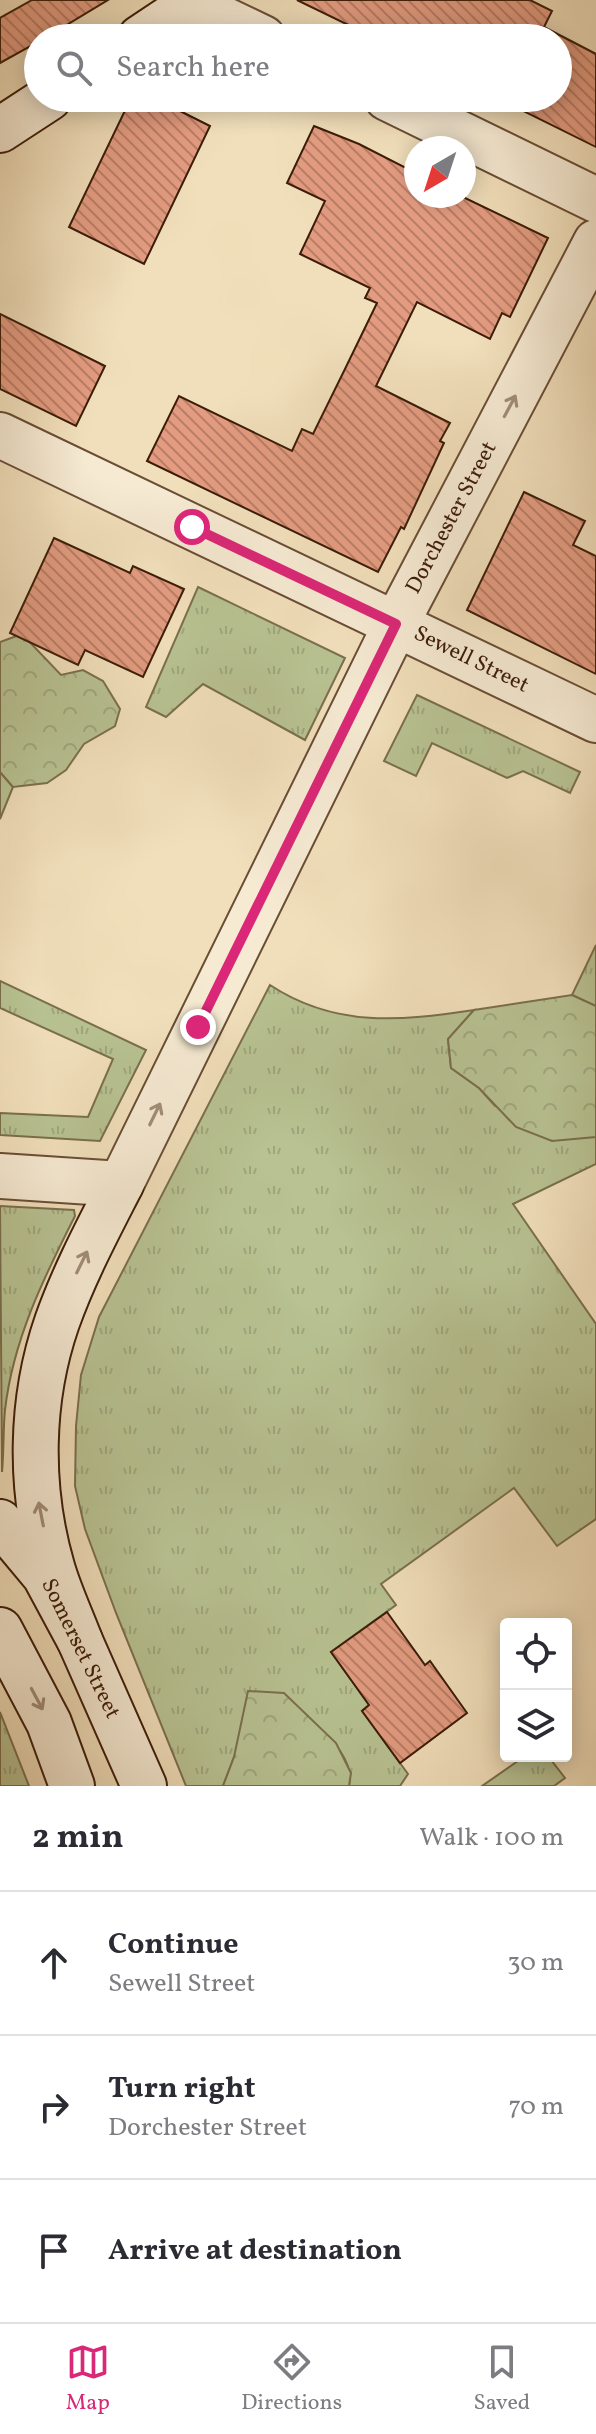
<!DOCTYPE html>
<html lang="en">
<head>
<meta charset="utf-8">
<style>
	body { margin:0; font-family:Vollkorn,serif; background:#f2f2f3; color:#2b2b33 }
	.controls { position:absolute; right:24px; bottom:24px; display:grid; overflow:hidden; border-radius:8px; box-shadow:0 4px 20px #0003 }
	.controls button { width:72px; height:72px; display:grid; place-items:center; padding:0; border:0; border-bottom:2px solid #e1e1e2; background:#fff; color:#2b2b33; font:40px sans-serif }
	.compass { position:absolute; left:404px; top:136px; width:72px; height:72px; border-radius:50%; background:#fff; box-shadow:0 4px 20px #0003; rotate:219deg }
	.stop { position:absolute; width:24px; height:24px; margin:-18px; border:6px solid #db2777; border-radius:50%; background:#fff }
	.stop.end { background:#db2777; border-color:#fff; box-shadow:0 2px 8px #0008 }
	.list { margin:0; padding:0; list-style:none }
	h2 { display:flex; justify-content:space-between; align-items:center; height:104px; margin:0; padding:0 32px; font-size:34px }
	h2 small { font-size:26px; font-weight:400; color:#7c7c81 }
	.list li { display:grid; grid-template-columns:52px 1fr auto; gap:24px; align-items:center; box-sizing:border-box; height:144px; padding:0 32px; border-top:2px solid #e1e1e2 }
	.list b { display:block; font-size:30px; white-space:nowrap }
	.list p { margin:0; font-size:26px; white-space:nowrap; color:#7c7c81 }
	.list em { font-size:26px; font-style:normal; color:#7c7c81 }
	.icon { flex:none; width:44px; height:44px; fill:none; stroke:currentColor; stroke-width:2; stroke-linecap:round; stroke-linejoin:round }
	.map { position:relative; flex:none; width:596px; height:1786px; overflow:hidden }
	.search { position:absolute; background:#fff; box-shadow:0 4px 20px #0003; left:24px; right:24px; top:24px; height:88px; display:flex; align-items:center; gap:20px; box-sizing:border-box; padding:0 28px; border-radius:44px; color:#7c7c81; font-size:30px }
	.sheet { height:536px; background:#fff }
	nav { display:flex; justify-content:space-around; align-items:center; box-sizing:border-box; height:112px; border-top:2px solid #e1e1e2; background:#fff; font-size:22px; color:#7c7c81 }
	nav a { display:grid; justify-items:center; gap:4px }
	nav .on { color:#db2777 }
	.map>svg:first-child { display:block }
	.grass { fill:url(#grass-tufts); stroke:#7a6f4d; stroke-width:2 }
	.forest { fill:url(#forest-crowns); stroke:#7a6f4d; stroke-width:2 }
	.building { fill:url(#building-back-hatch); stroke:#3c1c08; stroke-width:2 }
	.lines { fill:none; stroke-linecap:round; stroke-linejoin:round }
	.street-casing { stroke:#694d35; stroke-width:48 }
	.secondary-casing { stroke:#3c1c08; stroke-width:48 }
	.street { stroke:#f6ead3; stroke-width:44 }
	.secondary { stroke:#f6ead3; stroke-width:44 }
	.oneway { stroke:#a28d78 }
	.route { stroke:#db2777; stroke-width:10 }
	.labels { text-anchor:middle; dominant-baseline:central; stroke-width:7; stroke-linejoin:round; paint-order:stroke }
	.street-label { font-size:22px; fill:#3c1c08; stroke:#f6ead3 }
</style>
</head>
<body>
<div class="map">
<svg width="596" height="1786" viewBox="0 0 596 1786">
	<defs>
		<pattern id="grass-tufts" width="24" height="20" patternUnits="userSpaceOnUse" patternTransform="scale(2)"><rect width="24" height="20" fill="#b8c292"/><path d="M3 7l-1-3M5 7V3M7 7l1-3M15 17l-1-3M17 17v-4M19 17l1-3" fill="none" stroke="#9fa67c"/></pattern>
		<pattern id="forest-crowns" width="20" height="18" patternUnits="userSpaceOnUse" patternTransform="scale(2)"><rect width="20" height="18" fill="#b8c292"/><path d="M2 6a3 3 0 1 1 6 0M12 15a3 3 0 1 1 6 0" fill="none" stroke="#9fa67c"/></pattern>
		<pattern id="building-back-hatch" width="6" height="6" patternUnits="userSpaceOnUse" patternTransform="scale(2)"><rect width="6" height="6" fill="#e39c81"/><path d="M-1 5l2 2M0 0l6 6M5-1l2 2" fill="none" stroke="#b97e68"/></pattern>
	</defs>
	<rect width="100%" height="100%" fill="#f1dfbb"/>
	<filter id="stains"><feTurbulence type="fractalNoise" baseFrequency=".0025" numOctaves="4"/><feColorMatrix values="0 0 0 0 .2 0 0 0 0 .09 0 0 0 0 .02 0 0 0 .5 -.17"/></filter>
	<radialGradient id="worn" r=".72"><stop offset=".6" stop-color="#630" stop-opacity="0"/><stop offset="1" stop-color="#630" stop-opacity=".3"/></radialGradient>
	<g class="grass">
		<polygon points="198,587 345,658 305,740 203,684 166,717 146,707"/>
		<polygon points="417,695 580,772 570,793 523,771 507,778 432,743 416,776 384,761"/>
		<polygon points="0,772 13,787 0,819"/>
		<polygon points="596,945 596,1006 572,995"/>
		<polygon points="0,981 146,1050 100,1141 0,1135 0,1113 88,1117 113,1059 0,1008"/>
		<path d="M 270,985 C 335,1028 401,1021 474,1010 L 448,1039 L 451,1068 L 479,1088 L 495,1106 L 596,1137 L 596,1164 L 513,1204 L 596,1324 L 596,1519 L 557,1546 L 514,1488 L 381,1584 L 396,1605 L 331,1652 L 369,1705 L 362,1711 L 408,1774 L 400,1786 L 349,1786 C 354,1757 329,1738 309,1720 L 234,1757 L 223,1786 L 186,1786 L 116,1613 L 85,1529 L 75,1486 L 76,1426 L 81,1375 L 99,1317 Z"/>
		<path d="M 0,1206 L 74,1210 L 75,1216 C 44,1277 13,1340 5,1410 C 3,1430 4,1451 2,1472 Z"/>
		<polygon points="0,1712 29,1786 0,1786"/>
		<polygon points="525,1756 548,1756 565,1778 554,1786 482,1786"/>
	</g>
	<g class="forest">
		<polygon points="22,634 61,675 83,670 103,681 120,709 115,726 84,744 66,770 47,783 13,787 0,772 0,642"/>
		<polygon points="572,995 596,1006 596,1137 552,1141 516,1127 479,1088 451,1068 448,1039 474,1010"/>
		<polygon points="248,1691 284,1693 336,1743 351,1773 349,1786 223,1786 234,1757"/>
	</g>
	<g class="building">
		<polygon points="32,0 108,0 45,38 38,38 38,42 0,63 0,18"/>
		<polygon points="297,0 530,0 552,11 544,27 596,54 596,147 497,98 558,98 558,38 375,38"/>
		<polygon points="131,98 187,98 180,111 210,126 144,264 69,227"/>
		<polygon points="314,126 359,144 416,173 416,196 461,196 548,238 510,317 502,313 490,339 417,302 376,386 450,423 440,441 444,443 404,529 401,527 378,572 147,461 179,396 292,451 302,429 313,434 344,371 377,303 365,298 370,288 300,254 325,201 287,183"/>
		<polygon points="0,314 105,366 76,426 0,389"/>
		<polygon points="524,492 585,521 573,545 596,556 596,674 467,610"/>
		<polygon points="54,538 130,573 133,566 184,589 143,677 85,650 78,665 10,633"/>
		<polygon points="387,1612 425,1665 430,1661 467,1713 400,1763 362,1711 369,1705 331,1652"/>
	</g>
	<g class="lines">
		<g class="street-casing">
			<g id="street">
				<polyline points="192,4 263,38"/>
				<polyline points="387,98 596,200"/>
				<polyline points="0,435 596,720"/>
				<polyline points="0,1176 121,1184 396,624 596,242"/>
			</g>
		</g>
		<g class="secondary-casing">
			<g id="secondary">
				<polyline points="140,38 197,0"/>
				<polyline points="0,130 49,98"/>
				<polyline points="0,1522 45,1576 80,1641 144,1786"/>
				<polyline points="0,1630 49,1723 72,1786"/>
				<path d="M 80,1641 C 71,1617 59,1592 52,1567 C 29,1488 30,1400 57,1322 C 74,1274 98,1229 121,1184"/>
			</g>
		</g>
		<use href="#street" class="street"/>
		<use href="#secondary" class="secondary"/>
	</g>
	<defs><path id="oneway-shaft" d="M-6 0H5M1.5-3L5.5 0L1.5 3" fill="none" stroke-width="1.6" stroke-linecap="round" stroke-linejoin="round" transform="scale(2)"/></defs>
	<g class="oneway">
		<use href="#oneway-shaft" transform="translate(510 406) rotate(-62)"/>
		<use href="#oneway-shaft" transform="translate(155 1114) rotate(-64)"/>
		<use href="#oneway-shaft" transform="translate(82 1262) rotate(-64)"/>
		<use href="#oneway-shaft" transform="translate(41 1514) rotate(-101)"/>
		<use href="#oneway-shaft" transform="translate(37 1699) rotate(62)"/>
	</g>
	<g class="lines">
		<polyline class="route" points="192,527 396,624 198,1027"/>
	</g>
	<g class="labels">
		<g class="street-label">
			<text transform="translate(452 518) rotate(-62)">Dorchester Street</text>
			<text transform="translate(471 660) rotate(26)">Sewell Street</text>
			<text transform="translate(80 1649) rotate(64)">Somerset Street</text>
		</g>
	</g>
	<rect width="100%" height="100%" filter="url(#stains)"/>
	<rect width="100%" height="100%" fill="url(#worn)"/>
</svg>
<div class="controls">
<button><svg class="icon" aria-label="locate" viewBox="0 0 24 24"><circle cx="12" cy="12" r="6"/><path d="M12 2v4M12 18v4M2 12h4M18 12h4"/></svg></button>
<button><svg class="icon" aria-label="layers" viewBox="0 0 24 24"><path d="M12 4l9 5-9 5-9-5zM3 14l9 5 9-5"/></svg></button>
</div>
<svg class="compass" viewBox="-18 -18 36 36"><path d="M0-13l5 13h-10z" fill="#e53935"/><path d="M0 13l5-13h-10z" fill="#7c7c81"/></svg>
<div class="stop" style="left:192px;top:527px"></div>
<div class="stop end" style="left:198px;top:1027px"></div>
<div class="search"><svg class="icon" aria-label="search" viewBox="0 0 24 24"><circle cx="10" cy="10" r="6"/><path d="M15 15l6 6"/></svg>Search here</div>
</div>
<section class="sheet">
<h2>2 min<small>Walk · 100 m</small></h2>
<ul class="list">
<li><svg class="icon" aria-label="ahead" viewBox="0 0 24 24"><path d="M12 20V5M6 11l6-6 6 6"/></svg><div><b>Continue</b><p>Sewell Street</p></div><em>30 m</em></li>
<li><svg class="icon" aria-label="right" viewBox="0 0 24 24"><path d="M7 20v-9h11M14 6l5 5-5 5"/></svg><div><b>Turn right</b><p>Dorchester Street</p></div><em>70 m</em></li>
<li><svg class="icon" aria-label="arrive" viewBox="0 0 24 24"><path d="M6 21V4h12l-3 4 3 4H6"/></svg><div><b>Arrive at destination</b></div></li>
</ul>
</section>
<nav>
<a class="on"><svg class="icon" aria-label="map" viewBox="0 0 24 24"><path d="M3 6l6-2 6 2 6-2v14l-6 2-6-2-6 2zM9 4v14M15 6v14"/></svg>Map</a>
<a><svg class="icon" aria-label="directions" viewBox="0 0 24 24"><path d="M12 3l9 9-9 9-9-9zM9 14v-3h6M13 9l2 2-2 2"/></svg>Directions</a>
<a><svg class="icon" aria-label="saved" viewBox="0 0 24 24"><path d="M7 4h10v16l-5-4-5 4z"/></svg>Saved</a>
</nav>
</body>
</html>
